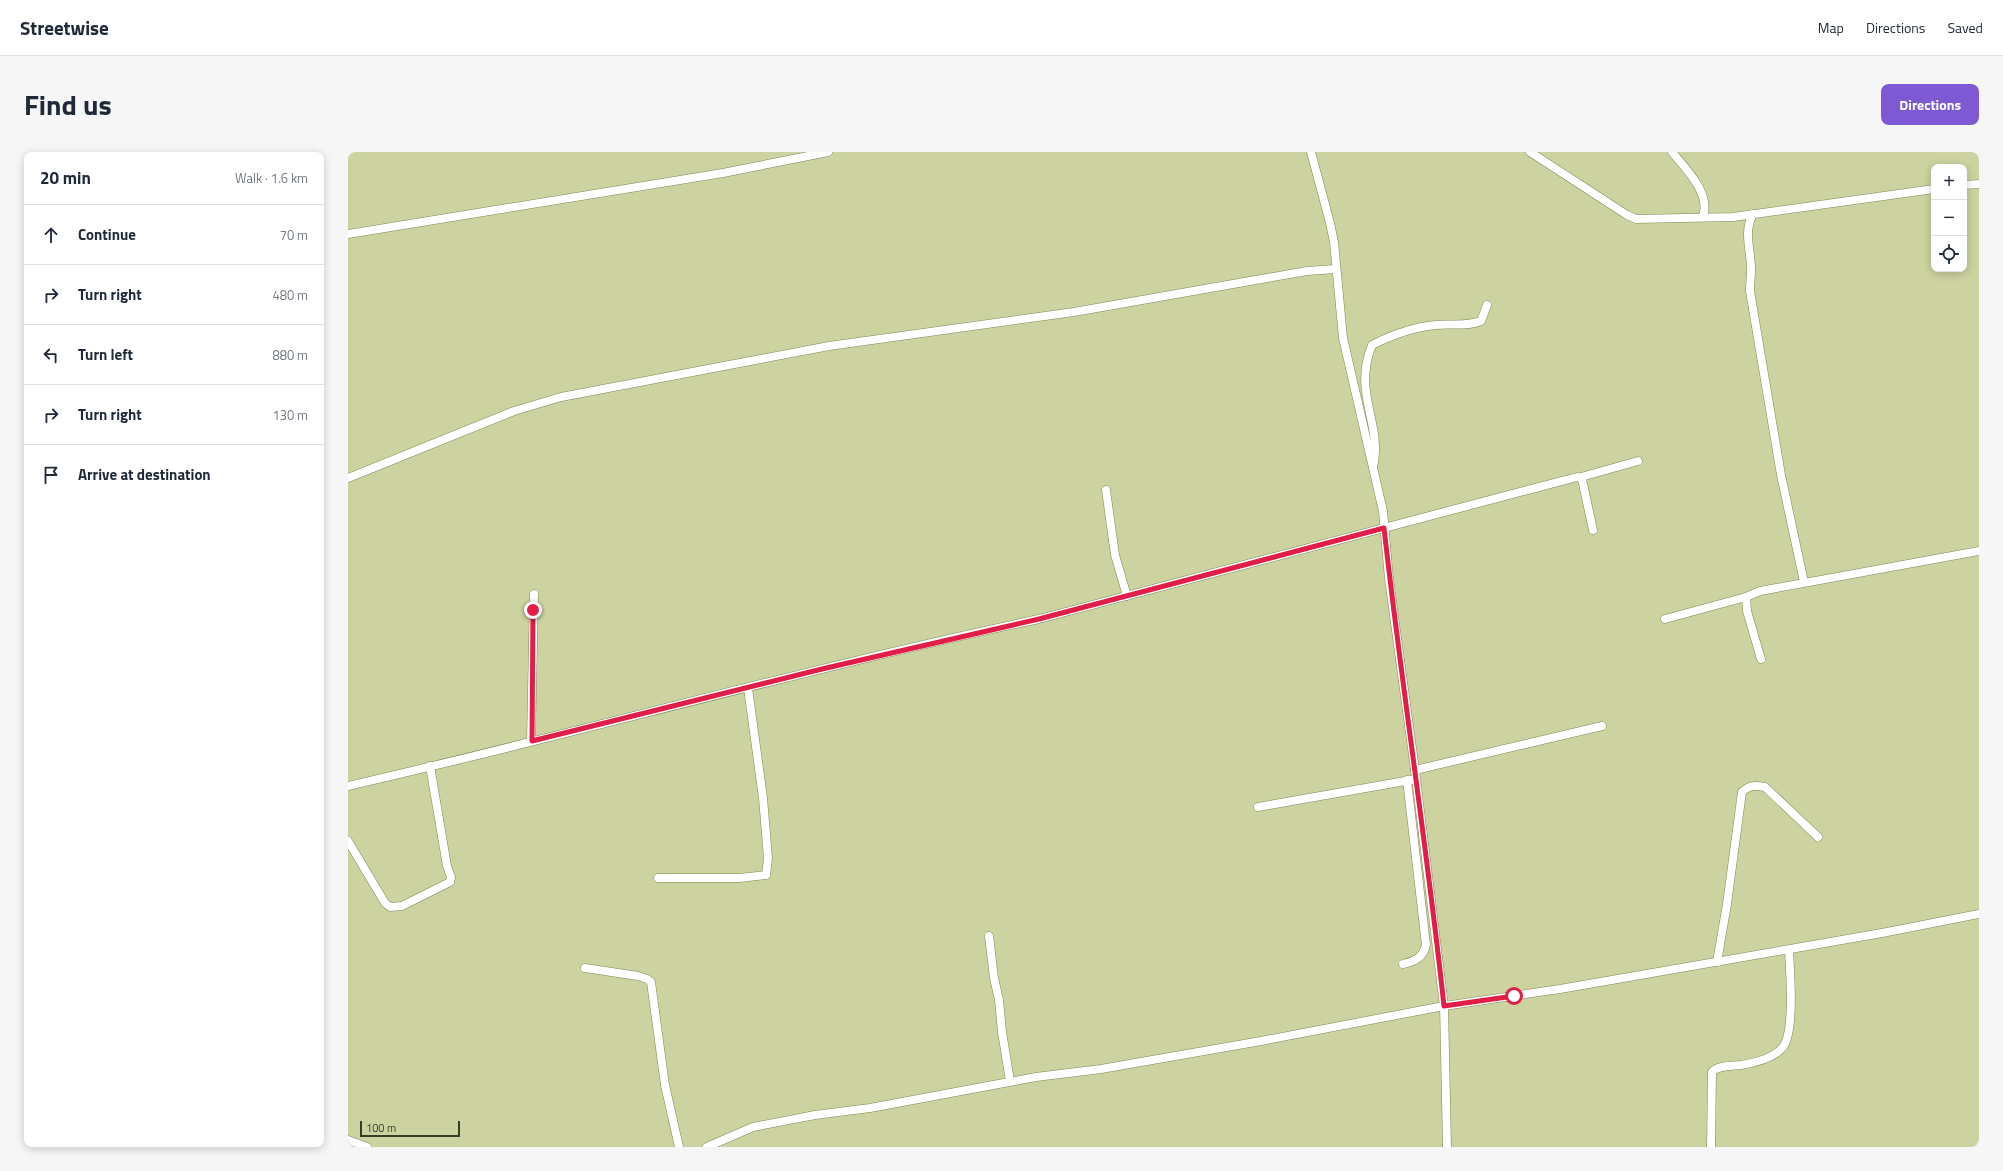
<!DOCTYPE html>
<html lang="en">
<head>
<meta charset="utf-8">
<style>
	body { margin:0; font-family:"Titillium Web",sans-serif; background:#f6f6f7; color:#1f2937 }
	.controls { position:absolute; right:12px; top:12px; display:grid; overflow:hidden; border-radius:8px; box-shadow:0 2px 10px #0003 }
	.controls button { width:36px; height:36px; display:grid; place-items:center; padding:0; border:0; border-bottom:1px solid #e0e1e3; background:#fff; color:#1f2937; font:20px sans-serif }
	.scale { position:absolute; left:12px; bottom:10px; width:100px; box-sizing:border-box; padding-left:4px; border:2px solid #393c27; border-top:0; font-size:11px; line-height:14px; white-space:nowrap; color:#393c27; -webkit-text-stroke:3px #ccd2a0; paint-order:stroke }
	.stop { position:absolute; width:12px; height:12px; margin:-9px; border:3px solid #e11d48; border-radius:50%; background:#fff }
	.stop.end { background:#e11d48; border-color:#fff; box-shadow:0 1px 4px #0008 }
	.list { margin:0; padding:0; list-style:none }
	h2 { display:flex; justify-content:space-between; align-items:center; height:52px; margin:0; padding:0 16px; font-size:17px }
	h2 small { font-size:13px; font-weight:400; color:#747a83 }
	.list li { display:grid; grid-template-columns:26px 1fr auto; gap:12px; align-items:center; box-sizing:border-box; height:60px; padding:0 16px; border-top:1px solid #e0e1e3 }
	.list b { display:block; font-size:15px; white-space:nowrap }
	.list em { font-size:13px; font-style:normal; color:#747a83 }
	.icon { flex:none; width:22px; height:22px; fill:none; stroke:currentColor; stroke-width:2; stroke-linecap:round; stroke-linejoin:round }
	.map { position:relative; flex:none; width:1631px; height:995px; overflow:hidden; border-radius:8px }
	header { display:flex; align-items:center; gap:24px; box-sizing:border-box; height:56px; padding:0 20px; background:#fff; border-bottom:1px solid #e0e1e3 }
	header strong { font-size:19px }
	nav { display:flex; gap:22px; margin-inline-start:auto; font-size:14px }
	.intro { display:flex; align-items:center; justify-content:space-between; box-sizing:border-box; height:96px; padding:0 24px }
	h1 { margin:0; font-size:28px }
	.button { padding:10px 18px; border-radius:8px; background:#7d59d3; color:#fff; font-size:14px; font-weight:700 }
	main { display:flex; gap:24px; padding:0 24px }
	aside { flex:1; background:#fff; border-radius:8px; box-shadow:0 2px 10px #0003 }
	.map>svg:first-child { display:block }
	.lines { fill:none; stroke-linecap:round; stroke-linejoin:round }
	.street-casing { stroke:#818657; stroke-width:9 }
	.street { stroke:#fff; stroke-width:8 }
	.route { stroke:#e11d48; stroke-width:5 }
</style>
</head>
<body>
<header>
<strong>Streetwise</strong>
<nav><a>Map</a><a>Directions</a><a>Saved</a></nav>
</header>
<div class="intro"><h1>Find us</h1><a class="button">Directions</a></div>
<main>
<aside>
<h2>20 min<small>Walk · 1.6 km</small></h2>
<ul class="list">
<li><svg class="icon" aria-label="ahead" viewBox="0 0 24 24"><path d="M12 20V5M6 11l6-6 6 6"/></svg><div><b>Continue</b></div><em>70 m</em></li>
<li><svg class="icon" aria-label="right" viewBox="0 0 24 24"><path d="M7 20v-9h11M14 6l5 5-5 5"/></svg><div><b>Turn right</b></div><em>480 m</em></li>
<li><svg class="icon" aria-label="left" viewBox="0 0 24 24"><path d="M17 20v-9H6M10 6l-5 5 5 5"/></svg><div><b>Turn left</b></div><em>880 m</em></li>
<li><svg class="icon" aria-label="right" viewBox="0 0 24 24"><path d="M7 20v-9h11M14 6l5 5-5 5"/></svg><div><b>Turn right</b></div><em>130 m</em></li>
<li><svg class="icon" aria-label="arrive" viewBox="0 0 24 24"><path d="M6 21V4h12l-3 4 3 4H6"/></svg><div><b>Arrive at destination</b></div></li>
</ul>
</aside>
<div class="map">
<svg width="1631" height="995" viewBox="0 0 1631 995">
	<rect width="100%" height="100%" fill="#ccd2a0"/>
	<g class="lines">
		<g class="street-casing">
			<g id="street">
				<polyline points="963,0 982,71 986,90 995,186 1035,359 1041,427 1067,618 1096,854 1099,995"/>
				<polyline points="1182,0 1279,63 1288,67 1385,65 1586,37"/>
				<path d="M 1324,0 C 1338,17 1363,41 1355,65"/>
				<polyline points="1616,33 1631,32"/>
				<path d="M 1405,62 C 1395,80 1403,98 1403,117 C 1403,125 1402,132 1402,139 L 1433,323 L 1456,430"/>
				<polyline points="0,82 375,21 480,0"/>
				<path d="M 1025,315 C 1035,271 1004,242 1024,193 C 1042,184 1066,175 1087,173 C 1102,171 1119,175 1133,169 L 1139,153"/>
				<polyline points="1233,325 1290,309"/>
				<polyline points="0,326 166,259 213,245 481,194 726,160 959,119 988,117"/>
				<polyline points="758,338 767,403 779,444"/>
				<polyline points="1398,445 1399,459 1413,507"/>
				<polyline points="1317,467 1398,445 1412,439 1631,399"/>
				<polyline points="183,589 186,442"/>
				<polyline points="1067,618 1254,574"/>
				<path d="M 0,634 C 231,581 459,516 691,467 L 1229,325 L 1234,327 L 1245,378"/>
				<polyline points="910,655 1063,628"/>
				<polyline points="0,689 37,751 42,755 54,754 102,730 103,725 99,714 82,614"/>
				<polyline points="310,726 391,726 418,723 420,706 415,646 400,536"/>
				<polyline points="641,784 646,826 651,848 654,880 662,929"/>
				<path d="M 1369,810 L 1379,752 L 1394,640 C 1402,633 1407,633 1417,635 L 1470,685"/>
				<path d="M 1055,812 C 1067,809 1075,806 1078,793 L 1059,628"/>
				<polyline points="237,816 290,824 299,827 303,830 317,933 331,995"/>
				<polyline points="0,988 19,995"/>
				<polyline points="359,995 405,975 467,963 522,956 688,925 753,917 913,889 1096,854 1212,837 1534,781 1631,762"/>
				<path d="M 1363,995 L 1364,920 C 1370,913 1384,914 1393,913 C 1406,911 1426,906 1435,895 C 1447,879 1442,819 1441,798"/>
			</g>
		</g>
		<use href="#street" class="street"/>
	</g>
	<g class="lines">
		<path class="route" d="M 185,458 L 184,589 L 474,517 L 691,467 L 1036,376 C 1054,536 1079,695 1096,854 L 1166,844"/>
	</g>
</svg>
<div class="controls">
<button>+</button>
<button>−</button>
<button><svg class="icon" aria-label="locate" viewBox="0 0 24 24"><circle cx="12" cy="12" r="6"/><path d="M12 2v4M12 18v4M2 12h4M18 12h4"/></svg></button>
</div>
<div class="scale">100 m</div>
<div class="stop" style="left:1166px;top:844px"></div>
<div class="stop end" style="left:185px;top:458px"></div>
</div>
</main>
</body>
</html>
